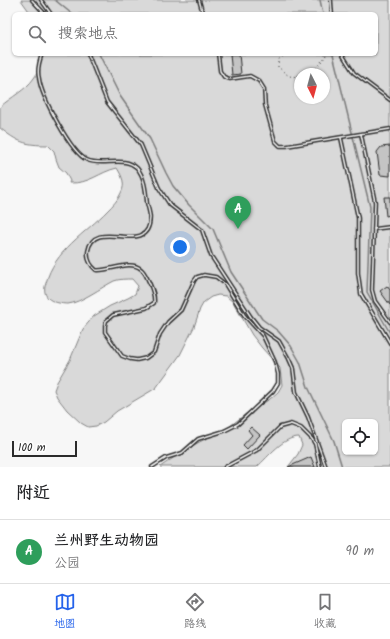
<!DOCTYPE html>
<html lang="zh">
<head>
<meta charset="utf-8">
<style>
	body { margin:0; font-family:Kalam,"LXGW WenKai TC",sans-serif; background:#f2f2f2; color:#202124 }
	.controls { position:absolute; right:12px; bottom:12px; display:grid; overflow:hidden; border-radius:6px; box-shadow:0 1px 3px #0004 }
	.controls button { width:36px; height:36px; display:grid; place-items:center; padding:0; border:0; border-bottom:1px solid #e0e0e0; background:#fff; color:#202124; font:20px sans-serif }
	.compass { position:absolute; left:294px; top:68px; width:36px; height:36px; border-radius:50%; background:#fff; box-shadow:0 1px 3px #0004; rotate:174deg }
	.scale { position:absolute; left:12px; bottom:10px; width:65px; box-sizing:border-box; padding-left:4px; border:2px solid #2b2b2b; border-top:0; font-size:11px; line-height:14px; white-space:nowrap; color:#2b2b2b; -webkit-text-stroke:3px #fff; paint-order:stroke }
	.you { position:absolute; left:180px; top:247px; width:14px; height:14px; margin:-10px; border:3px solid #fff; border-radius:50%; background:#1a73e8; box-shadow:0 0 0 6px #1a73e833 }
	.badge { display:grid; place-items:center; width:26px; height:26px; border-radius:50%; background:#2563eb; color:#fff; font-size:13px; font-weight:700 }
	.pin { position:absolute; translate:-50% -33px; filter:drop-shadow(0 1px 2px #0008) }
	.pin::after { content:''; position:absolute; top:21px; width:14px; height:12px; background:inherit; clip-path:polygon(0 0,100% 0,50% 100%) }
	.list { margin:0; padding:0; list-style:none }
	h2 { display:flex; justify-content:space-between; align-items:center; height:52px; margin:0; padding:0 16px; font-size:17px }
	h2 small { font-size:13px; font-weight:400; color:#757577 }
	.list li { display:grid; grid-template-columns:26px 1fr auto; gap:12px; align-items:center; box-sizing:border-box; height:64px; padding:0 16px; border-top:1px solid #e0e0e0 }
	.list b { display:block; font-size:15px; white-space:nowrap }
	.list p { margin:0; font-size:13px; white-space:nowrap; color:#757577 }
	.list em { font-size:13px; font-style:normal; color:#757577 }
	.icon { flex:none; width:22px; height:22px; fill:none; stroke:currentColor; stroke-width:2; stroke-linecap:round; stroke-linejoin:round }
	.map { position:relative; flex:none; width:390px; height:467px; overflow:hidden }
	.search { position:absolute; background:#fff; box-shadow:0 1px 3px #0004; left:12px; right:12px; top:12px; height:44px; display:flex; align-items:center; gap:10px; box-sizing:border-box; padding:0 14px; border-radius:6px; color:#757577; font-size:15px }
	.sheet { height:116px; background:#fff }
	nav { display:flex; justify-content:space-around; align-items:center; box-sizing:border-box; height:56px; border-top:1px solid #e0e0e0; background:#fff; font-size:11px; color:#757577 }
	nav a { display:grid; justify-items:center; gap:2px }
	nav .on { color:#2563eb }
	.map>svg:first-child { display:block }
	.green { fill:#d9d9d9; stroke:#828282; fill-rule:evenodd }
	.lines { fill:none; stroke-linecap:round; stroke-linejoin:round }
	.stream { stroke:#7b7b7b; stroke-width:1.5 }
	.building { fill:#c4c4c4; stroke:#2b2b2b }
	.service-casing { stroke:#2b2b2b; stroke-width:4.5 }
	.path { stroke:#2b2b2b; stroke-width:1; stroke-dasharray:1 3; stroke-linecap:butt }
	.service { stroke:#fff; stroke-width:1.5 }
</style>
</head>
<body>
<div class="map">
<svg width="390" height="467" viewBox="0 0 390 467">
	<rect width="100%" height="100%" fill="#f7f7f7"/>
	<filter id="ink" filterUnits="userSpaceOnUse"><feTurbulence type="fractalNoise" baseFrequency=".025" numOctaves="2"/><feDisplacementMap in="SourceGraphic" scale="8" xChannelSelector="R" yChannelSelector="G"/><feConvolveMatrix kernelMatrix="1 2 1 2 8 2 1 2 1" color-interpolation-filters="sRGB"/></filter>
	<g filter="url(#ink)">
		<path class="green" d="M 21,0 L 390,0 L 390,467 L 288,467 L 298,454 L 302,445 L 299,437 C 283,437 269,456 257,467 L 160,467 L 188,448 L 230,426 L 247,413 L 270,399 L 278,392 L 282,385 L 280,368 L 262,348 L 252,335 L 233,302 L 226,296 L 218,295 L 211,297 L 204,302 L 200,309 L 194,327 L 180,355 L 156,388 L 117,411 L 104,422 L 96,426 L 88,427 L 81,423 L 67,410 L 57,397 L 54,390 L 57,382 L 70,360 L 83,329 L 94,316 L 110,306 L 128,298 L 135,294 L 138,286 L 132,279 C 126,279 119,279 114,281 C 102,287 80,303 68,304 C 61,304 52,302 48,298 C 44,294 44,288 46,283 C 54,251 86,233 108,210 C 113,205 118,200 121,193 C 126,184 122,176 117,168 C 99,172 90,184 69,183 L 70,181 L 66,173 L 59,167 L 56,159 L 54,151 L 48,145 C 24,145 18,142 0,128 L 0,107 C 11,97 26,90 34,78 C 39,72 40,61 42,54 L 376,54 L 376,14 L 31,14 ZM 300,74 L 324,74 L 324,98 L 300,98 ZM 345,422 L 375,422 L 375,452 L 345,452 Z"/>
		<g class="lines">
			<g class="stream">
				<polyline points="55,0 72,14"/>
				<polyline points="320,0 323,14"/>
				<polyline points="99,54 120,96 150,139 166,173 173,186 189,205 213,229 231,272 262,319 278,331 291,346 300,362 308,387 334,441 342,467"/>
				<polyline points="333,54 370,207 367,292 390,333"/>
			</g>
		</g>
		<g class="building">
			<polygon points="230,54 239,54 241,74 232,75"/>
			<polygon points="390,146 390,176 380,175 377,152 381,147"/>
			<polygon points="384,197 390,197 390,215 386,216"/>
			<polygon points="387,286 390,290 390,305 380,291"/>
			<polygon points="251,427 260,435 247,449 243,445 252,435 248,430"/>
			<polygon points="311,457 315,467 288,467"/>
		</g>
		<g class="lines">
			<g class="service-casing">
				<g id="service">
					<polyline points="32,0 45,14"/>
					<polyline points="41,0 51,14"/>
					<polyline points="199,0 203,14"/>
					<polyline points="331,0 332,14"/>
					<path d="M 42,54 C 39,62 37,70 39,78 C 41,96 71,153 87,160 C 102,167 124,155 137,168 C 145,177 146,193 147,203 C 148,208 150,213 150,218 C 149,259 94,215 88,251 C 87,258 90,265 96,270 C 109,272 130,259 141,269 C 145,272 147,278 149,282 C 152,289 155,295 154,303 L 146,308 L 113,315 L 106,321 L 105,326 L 105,332 L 122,356 L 130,359 L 137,360 L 146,358 L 154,352 L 160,334 L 168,322 L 181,310 L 194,281 L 197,277 L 204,275 L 216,277 L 225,284 L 244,315 L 263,336 L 275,362 L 278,374 L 278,383 L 273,391 L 238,424 L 224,431 L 198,439 L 182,453 L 166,458 L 152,467"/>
					<polyline points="88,54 107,102 141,145 159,188 170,205 202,230 211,256 251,317 259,327 279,341 289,359 293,368 296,392 308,417 326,467"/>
					<polyline points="218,54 220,71 224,77 230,79 250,76 259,81 264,89 265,105 275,141 280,146 287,146 390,129"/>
					<polyline points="342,54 354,73 390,100"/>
					<polyline points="361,134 375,202 372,290 375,301 390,322"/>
					<polyline points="341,138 358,218 358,273 361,294 390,343"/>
					<polyline points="374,229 390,227"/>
					<polyline points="225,467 257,450 280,427 291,424 301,428 312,439 315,444 320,467"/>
				</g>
			</g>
			<g class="path">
				<path d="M 286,54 L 278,60 L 278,67 C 285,72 290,81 300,74"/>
				<polyline points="301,74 315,69 326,56 325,54"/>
			</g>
			<use href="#service" class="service"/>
		</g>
	</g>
</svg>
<div class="controls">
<button><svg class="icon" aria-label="locate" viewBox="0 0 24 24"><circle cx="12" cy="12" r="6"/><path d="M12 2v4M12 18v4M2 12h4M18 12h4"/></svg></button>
</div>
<svg class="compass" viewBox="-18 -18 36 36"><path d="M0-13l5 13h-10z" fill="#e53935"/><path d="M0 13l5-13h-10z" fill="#757577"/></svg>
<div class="scale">100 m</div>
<div class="you"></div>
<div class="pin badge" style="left:238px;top:229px;background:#2e9e5b">A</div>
<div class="search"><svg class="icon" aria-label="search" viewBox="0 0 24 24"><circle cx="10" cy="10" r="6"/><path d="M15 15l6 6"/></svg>搜索地点</div>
</div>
<section class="sheet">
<h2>附近<small></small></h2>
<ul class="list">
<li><span class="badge" style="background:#2e9e5b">A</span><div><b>兰州野生动物园</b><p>公园</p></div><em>90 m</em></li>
</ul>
</section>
<nav>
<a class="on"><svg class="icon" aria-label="map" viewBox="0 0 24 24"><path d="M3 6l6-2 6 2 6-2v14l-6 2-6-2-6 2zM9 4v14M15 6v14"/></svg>地图</a>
<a><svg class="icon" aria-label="directions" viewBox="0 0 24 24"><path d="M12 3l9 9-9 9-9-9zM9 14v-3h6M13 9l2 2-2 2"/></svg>路线</a>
<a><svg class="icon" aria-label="saved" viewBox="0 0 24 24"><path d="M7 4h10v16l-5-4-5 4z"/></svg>收藏</a>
</nav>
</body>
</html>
